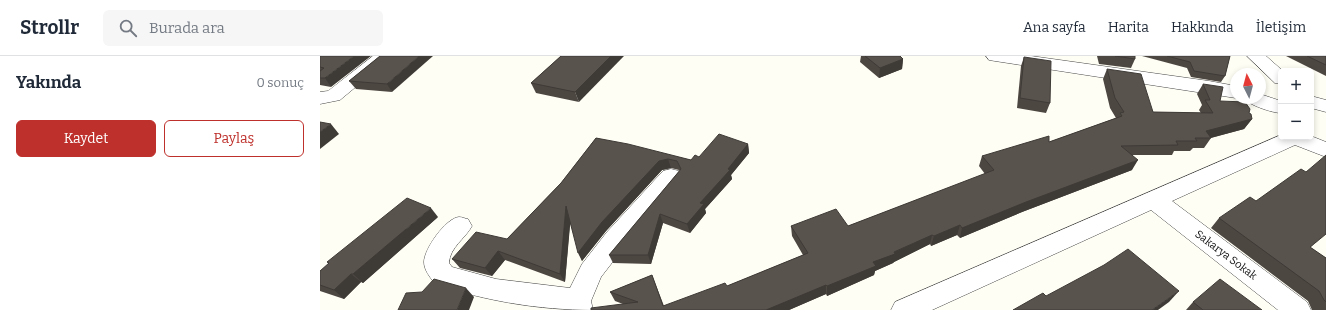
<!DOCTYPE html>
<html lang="tr">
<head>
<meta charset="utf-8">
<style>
	body { margin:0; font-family:Bitter,serif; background:#f6f6f7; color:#1f2937 }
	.controls { position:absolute; right:12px; top:12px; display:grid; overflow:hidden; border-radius:6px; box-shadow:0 2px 6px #0003 }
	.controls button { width:36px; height:36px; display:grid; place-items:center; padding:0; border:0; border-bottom:1px solid #e0e1e3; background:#fff; color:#1f2937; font:20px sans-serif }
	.compass { position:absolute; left:910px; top:12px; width:36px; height:36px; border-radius:50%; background:#fff; box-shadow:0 2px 6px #0003; rotate:354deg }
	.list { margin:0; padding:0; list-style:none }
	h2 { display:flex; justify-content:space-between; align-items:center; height:52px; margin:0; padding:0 16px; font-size:17px }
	h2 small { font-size:13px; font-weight:400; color:#747a83 }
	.actions { display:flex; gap:8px; padding:12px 16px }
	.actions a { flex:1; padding:9px 0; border:1px solid #be302b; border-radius:6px; text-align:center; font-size:14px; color:#be302b }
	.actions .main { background:#be302b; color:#fff }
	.icon { flex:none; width:22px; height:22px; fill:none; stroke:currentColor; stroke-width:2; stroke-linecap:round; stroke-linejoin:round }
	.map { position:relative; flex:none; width:1006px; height:254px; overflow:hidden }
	header { display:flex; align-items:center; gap:24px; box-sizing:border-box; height:56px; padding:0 20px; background:#fff; border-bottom:1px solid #e0e1e3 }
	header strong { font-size:19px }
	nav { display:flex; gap:22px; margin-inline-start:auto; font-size:14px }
	.search { width:280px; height:36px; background:#f6f6f7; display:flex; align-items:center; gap:10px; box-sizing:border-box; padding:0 14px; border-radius:6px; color:#747a83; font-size:15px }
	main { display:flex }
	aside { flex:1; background:#fff }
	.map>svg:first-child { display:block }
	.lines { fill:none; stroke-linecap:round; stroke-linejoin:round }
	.minor-casing { stroke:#444; stroke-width:1 }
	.minor { fill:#fff; fill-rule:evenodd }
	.wall { fill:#4d4742 }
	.shaded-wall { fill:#3e3a36 }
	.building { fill:#59534d; stroke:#3e3a36 }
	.labels { text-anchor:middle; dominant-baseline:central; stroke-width:4; stroke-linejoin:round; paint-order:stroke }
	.street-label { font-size:11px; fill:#111; stroke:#fff }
</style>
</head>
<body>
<header>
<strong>Strollr</strong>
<div class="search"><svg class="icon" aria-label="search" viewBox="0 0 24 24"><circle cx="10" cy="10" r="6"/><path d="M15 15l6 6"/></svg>Burada ara</div>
<nav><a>Ana sayfa</a><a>Harita</a><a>Hakkında</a><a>İletişim</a></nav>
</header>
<main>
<aside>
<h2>Yakında<small>0 sonuç</small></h2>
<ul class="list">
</ul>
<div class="actions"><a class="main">Kaydet</a><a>Paylaş</a></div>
</aside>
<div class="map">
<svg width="1006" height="254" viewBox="0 0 1006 254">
	<rect width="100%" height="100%" fill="#fffef5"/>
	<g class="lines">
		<g class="minor-casing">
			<g id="minor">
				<polygon points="53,0 73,0 20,44 0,48 0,36 8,35"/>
				<polygon points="666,0 711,0 889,25 916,30 916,42 675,5 669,4"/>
				<polygon points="927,0 946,0 963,15 961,15 961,28 955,27"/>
				<path d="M 940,38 L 961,45 L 961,57 C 953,57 928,49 924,42 L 940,42 Z"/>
				<polygon points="991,40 1006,44 1006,56 991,52"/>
				<polygon points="961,79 961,81 991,81 991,80 1006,86 1006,101 975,89 852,145 987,246 991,254 958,254 831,154 612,254 571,254 575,246"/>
				<path d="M 351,113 L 359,115 L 362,121 L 305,190 L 281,221 L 271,245 L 273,254 C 219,254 166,245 115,228 C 110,221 104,214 104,206 C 104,193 126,162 139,161 C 142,161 146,163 148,163 L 152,170 C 145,183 130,191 129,207 L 132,211 L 176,223 L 250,232 L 262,208 L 287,176 L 343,115 Z"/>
			</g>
		</g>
		<use href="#minor" class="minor"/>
	</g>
	<g class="wall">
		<polygon points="0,0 11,31 0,29"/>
		<polygon points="60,0 72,36 36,33 29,25"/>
		<polygon points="241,0 259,46 216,37 211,27"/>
		<polygon points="541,0 580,0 583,3 582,13 559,22 540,6"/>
		<polygon points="777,0 815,0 815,3 811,12 779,8"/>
		<polygon points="822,0 910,0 905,20 901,26 871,21 867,12"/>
		<polygon points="966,0 1006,0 1006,20"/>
		<polygon points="704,1 730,47 726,57 697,52 701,10"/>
		<polygon points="787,13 833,56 881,57 879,54 882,49 877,38 883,28 900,45 929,57 932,63 924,73 891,82 884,92 873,92 870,95 854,95 852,99 813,99 812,114 702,156 640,182 637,179 611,190 610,188 574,206 573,207 555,215 554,219 507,240 506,238 469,254 271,254 303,248 295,245 290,236 332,219 344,250 407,230 483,199 472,180 471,170 528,170 665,118 659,110 662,100 729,86 796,62 790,52 783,23"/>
		<polygon points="276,82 371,104 379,101 428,88 429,97 411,119 412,123 385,153 386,157 370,177 343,167 331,208 293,207 289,199 360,114 359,114 351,112 342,114 286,175 262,205 250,166 245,226 185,204 172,220 140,212 132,203 187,183 241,127"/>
		<polygon points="118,161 43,227 41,226 24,243 0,235 0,215 9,208 7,206"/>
		<polygon points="899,162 991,192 1006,202 1006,254 992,254 988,245 891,172"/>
		<polygon points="873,246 942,254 866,254"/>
	</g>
	<g class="shaded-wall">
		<polygon points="34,0 51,0 11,31 5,22"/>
		<polygon points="99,0 113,0 72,36 67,28"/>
		<polygon points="291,0 304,0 259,46 255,36"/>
		<polygon points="583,3 582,13 559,22 560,12"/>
		<polygon points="932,63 924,73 890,82 886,75"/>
		<polygon points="11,68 19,78 0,93 0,76"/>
		<polygon points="428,88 429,97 411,119 412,123 385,153 386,157 370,177 367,168 380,147"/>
		<polygon points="348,103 351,112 342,114 286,175 262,205 258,197 282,166 339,105"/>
		<polygon points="818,104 812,114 702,156 640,182 642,172 706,146"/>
		<polygon points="246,150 251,159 245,226 240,218"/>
		<polygon points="111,152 118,161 43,227 33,218"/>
		<polygon points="340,158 343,167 331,208 328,199"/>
		<polygon points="640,169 637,179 611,190 614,180"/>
		<polygon points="1006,178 979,201 990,191"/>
		<polygon points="612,179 610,188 574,206 573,207 555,215 554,219 507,240 507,230 553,206"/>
		<polygon points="178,195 185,204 172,220 165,212"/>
		<polygon points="31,218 41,226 24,243 14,234"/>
		<polygon points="506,229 506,238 469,254 446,254"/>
		<polygon points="146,232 154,241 149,254 137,254"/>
		<polygon points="859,235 849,246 838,254 832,254"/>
	</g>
	<g class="building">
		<polygon points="0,0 34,0 5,22 0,22 0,15 4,12 0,11"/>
		<polygon points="60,0 99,0 67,28 29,25"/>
		<polygon points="241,0 291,0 255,36 211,27"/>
		<polygon points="545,0 580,0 583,3 560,12"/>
		<polygon points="795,0 815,0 815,3"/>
		<polygon points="847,0 910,0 905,20 874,15 870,6"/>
		<polygon points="987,0 1006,0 1006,9"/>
		<polygon points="704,1 731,5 730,47 700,42"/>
		<polygon points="787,13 821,18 833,56 893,57 885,44 890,44 883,28 903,31 900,45 925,46 930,53 929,57 931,58 932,63 886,75 891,82 875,82 877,85 856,85 858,89 801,90 818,104 706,146 642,172 640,169 614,180 612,179 574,196 575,198 553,206 556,210 507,230 506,229 446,254 271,254 271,252 318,246 290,236 332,219 343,250 405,227 407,230 488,197 471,170 516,153 528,170 674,114 662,100 729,80 729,86 802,60 800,57 804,56 795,42"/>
		<polygon points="0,66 11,68 0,76"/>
		<polygon points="399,78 428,88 408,113 410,114 380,147 384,148 367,168 340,158 328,199 289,199 361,113 357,105 348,103 339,105 282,166 258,197 246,150 240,218 178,195 165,212 132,203 156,176 187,183 241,127 276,82 308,88 371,104 375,99 379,101"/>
		<polygon points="1006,99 1006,178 990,191 1006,202 1006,246 1004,244 999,235 899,162 930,141 936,145 981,113 986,116"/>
		<polygon points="87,142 111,152 33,218 31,218 14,234 0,229 0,215 9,207 7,206"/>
		<polygon points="808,193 859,235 832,254 693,254 723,237 726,240 784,209"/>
		<polygon points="114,223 146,232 137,254 78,254 86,237 102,236"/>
		<polygon points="900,223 942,254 883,254 873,246"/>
	</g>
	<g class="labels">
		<g class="street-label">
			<text transform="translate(906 199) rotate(37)">Sakarya Sokak</text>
		</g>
	</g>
</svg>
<div class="controls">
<button>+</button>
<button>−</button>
</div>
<svg class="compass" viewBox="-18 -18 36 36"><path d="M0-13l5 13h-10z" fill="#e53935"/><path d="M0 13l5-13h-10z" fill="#747a83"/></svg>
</div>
</main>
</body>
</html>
